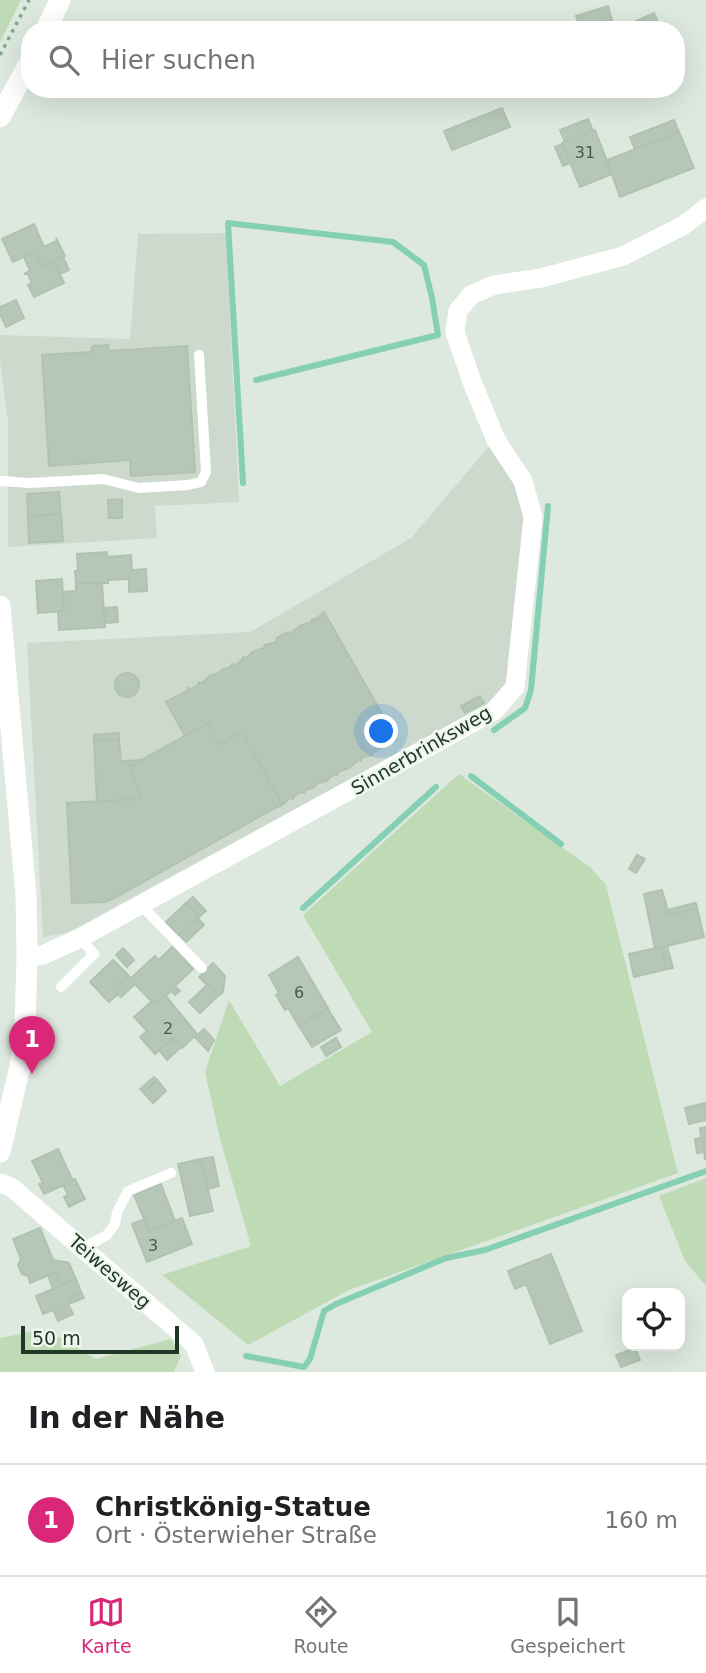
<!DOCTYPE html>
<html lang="de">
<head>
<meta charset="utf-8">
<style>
	body { margin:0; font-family:"DejaVu Sans",sans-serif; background:#f2f2f2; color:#202124 }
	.controls { position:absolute; right:21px; bottom:21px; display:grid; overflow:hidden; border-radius:14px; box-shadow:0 7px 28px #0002 }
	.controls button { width:63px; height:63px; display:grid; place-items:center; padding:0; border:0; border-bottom:2px solid #e0e0e0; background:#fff; color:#202124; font:35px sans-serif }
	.scale { position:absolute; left:21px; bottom:18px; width:158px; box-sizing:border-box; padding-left:7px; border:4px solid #1f3825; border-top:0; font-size:19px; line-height:24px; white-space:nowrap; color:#1f3825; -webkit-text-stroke:5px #eef6ee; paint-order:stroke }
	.you { position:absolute; left:382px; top:732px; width:24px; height:24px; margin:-18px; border:5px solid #fff; border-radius:50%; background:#1a73e8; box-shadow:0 0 0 10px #1a73e833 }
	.badge { display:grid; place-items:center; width:46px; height:46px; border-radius:50%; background:#db2777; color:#fff; font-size:23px; font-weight:700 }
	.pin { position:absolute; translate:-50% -58px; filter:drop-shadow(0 2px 4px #0008) }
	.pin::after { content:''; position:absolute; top:37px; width:24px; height:21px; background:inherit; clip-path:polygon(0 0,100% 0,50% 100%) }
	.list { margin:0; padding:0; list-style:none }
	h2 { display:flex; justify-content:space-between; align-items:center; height:91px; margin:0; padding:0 28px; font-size:30px }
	h2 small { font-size:23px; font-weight:400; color:#757577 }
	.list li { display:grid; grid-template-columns:46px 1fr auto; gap:21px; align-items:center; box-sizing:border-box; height:112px; padding:0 28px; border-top:2px solid #e0e0e0 }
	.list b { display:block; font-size:26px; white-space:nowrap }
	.list p { margin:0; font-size:23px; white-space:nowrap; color:#757577 }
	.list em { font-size:23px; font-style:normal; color:#757577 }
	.icon { flex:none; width:38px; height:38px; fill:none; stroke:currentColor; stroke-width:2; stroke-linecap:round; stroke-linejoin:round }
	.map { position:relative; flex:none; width:706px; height:1372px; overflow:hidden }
	.search { position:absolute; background:#fff; box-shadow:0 7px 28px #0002; left:21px; right:21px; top:21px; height:77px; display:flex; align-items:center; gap:18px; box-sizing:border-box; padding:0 24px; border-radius:28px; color:#757577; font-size:26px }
	.sheet { height:203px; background:#fff }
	nav { display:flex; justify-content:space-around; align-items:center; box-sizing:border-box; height:98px; border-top:2px solid #e0e0e0; background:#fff; font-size:19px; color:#757577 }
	nav a { display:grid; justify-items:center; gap:4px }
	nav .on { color:#db2777 }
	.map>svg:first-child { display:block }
	.built { fill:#ccd9cc }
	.green { fill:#bfdbb6 }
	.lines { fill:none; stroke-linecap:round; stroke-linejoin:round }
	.stream { stroke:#85cfb4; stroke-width:6 }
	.building { fill:#b6c7b8; stroke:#b0c3b1; stroke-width:2 }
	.path { stroke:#7ead86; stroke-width:3.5; stroke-dasharray:3.5 5; stroke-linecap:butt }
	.service { stroke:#fff; stroke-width:10 }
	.minor { stroke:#fff; stroke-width:19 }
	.tertiary { stroke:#fff; stroke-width:21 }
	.labels { text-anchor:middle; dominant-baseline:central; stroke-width:5; stroke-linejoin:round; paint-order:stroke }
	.number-label { font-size:16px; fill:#455c4a }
	.street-label { font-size:19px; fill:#1f3825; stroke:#eef6ee }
</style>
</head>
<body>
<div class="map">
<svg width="706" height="1372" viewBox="0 0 706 1372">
	<rect width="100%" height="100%" fill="#dde9de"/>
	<g class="built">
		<polygon points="226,233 239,502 155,506 157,538 8,547 8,422 0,360 0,335 130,339 138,234"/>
		<polygon points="492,443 516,482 525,517 507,682 490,703 67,933 43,937 27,643 250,632 411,538"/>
	</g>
	<g class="green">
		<polygon points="0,0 21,0 0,42"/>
		<polygon points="459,774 591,868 606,885 678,1173 349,1290 248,1345 162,1275 251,1246 220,1139 205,1072 229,1000 280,1086 372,1032 303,915"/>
		<polygon points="706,1178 706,1286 685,1261 659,1196"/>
		<polygon points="45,1329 96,1359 171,1339 181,1356 174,1372 0,1372 0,1338"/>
	</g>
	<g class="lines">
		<g class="stream">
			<polyline points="243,483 228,223 393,242 424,265 432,298 438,335 256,380"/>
			<polyline points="494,730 525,708 531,690 548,506"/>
			<polyline points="471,776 561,844"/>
			<polyline points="303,908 436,787"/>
			<polyline points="246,1356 304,1367 310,1359 324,1311 336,1304 446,1258 485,1250 706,1171"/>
		</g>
	</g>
	<g class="building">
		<polygon points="608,6 612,20 580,29 576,16"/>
		<polygon points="654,13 661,30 616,30"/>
		<polygon points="612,20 616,30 579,29 580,29"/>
		<polygon points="502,108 510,127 452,150 444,131"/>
		<polygon points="588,119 593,131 565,142 560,130"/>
		<polygon points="674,120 679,132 635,149 630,137"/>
		<polygon points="595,130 612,174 580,187 562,143"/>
		<polygon points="679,132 694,168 620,197 607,160"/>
		<polygon points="563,144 570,163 563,166 555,147"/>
		<polygon points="34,224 44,247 57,241 56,238 65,256 42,266 36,251 13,262 2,239"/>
		<polygon points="36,251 42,266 54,261 64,283 34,297 28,285 32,283 28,274 24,274 30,271 24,257"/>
		<polygon points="63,257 69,270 60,274 54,261"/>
		<polygon points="16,300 24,318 6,327 0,314 0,307"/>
		<polygon points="108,345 109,351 187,346 195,472 131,476 130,460 49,466 42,355 91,352 93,346"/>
		<polygon points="59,492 61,514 28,516 27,494"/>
		<polygon points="122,499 122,518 109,518 108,500"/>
		<polygon points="61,514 63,541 29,543 28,516"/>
		<polygon points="107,552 107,557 131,555 132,570 146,569 147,591 129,592 129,579 108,580 108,583 76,583 75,571 78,571 77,554"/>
		<polygon points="62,579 64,611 38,613 36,581"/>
		<polygon points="76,583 102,583 105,627 59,630 58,611 64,611 63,592 76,591"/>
		<polygon points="117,607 118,622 105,623 104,608"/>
		<polygon points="324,612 397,740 373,752 372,755 361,758 361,761 358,760 349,768 338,772 337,775 334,774 326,781 316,784 315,787 305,790 304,793 301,792 294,796 293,799 290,798 282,805 270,809 282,804 242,732 220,745 208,723 185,736 166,702 187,691 188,688 191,689 198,685 199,682 202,683 210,676 220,673 221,670 231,667 232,664 235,665 242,660 243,657 246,658 254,651 264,648 265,645 276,642 277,638 288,632 291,633 300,626 311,622 312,619 315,620"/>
		<circle cx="127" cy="685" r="12"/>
		<polygon points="480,696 484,703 465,713 461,706"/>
		<polygon points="208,723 220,745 242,732 282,804 116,897 105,902 72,903 67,803 141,799 129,767"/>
		<polygon points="119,733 119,740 94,740 94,735"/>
		<polygon points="94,740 119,740 121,761 127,761 141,799 97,801"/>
		<polygon points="142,760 129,767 127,761"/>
		<polygon points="637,855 645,859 636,873 629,869"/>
		<polygon points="662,890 669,915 696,909 696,903 704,937 655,949 644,894"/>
		<polygon points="193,897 206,911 199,917 186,903"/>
		<polygon points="186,903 199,917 178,936 165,923"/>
		<polygon points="695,903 696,909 669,915 667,910"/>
		<polygon points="198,918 204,925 186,942 180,935"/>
		<polygon points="667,946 673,968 667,969 661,947"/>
		<polygon points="172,947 193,969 175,986 180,991 175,995 171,991 155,1005 130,979 155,956 159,960"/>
		<polygon points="661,947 667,969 634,977 629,954"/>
		<polygon points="123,948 134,960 127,967 116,955"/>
		<polygon points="298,957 328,1008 299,1026 288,1008 285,1010 276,995 279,993 269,975"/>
		<polygon points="113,960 128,975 113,989 118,994 109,1002 90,982"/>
		<polygon points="213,963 225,976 223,992 218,996 199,977"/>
		<polygon points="128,975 135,984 121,997 113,989"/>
		<polygon points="208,984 218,996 200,1013 189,1002"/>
		<polygon points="165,995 197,1034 182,1048 173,1038 155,1054 140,1037 147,1031 134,1017 152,1001 155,1005"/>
		<polygon points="328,1009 341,1030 312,1047 299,1026"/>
		<polygon points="204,1029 214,1040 208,1051 195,1037"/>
		<polygon points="173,1038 181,1047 167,1060 159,1050"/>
		<polygon points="336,1038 341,1047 326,1056 321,1047"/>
		<polygon points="154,1077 157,1080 143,1092 140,1089"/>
		<polygon points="157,1080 166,1091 153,1103 143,1092"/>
		<polygon points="705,1103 706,1120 689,1124 685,1108"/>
		<polygon points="706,1127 706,1159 705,1159 704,1152 697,1153 695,1139 701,1138 700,1128"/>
		<polygon points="58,1149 73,1181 44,1194 39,1184 43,1183 32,1161"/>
		<polygon points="213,1157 219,1186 208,1189 201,1159"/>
		<polygon points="201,1159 213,1211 190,1216 178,1164"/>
		<polygon points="75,1179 85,1199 69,1207 64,1197 68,1195 63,1185"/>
		<polygon points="161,1184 175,1221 149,1231 134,1195"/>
		<polygon points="182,1218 192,1244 147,1262 132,1224 144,1219 149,1231"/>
		<polygon points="40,1228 53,1260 69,1263 76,1280 62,1285 57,1272 30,1283 28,1276 22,1274 18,1265 21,1259 13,1239"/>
		<polygon points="551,1254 582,1331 550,1344 526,1284 515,1289 508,1271"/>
		<polygon points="57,1272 62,1285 53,1289 48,1275"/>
		<polygon points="76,1279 81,1292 69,1297 71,1303 43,1314 36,1296"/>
		<polygon points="81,1292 84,1298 71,1303 69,1297"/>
		<polygon points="68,1304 73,1314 58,1321 53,1310"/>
		<polygon points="635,1348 640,1360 621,1367 616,1355"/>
	</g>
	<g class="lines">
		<polyline class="path" points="0,55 29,0"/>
		<g class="service">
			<polyline points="0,481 30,483 103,479 139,488 188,485 201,482 206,472 199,355"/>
			<polyline points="141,905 202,968"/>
			<polyline points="61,987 94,954 80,938"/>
			<polyline points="83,1248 107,1235 115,1224 117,1212 128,1191 171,1173"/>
		</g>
		<g class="minor">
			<polyline points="27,956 43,955 80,938 494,711 515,687 533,517 523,481 496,440 472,382 455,332 458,311 471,295 494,285 541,278 623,256 684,225 706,208"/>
			<polyline points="0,1183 11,1187 194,1344 205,1372"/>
		</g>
		<g class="tertiary">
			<polyline points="46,30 60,0"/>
			<polyline points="0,117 30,62"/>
			<polyline points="0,606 26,896 27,956 25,1027 21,1062 0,1152"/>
		</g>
	</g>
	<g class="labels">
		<g class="number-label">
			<text x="585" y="152">31</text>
			<text x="299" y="992">6</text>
			<text x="168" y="1028">2</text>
			<text x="153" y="1245">3</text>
		</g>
		<g class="street-label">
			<text transform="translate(421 750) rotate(-30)">Sinnerbrinksweg</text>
			<text transform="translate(110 1271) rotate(41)">Teiwesweg</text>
		</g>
	</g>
</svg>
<div class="controls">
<button><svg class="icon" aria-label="locate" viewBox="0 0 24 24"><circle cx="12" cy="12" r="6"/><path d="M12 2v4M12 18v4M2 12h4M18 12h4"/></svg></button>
</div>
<div class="scale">50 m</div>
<div class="you"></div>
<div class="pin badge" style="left:32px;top:1074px">1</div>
<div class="search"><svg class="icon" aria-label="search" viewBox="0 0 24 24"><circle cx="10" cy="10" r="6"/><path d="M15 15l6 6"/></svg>Hier suchen</div>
</div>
<section class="sheet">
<h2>In der Nähe<small></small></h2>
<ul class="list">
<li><span class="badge">1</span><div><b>Christkönig-Statue</b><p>Ort · Österwieher Straße</p></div><em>160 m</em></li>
</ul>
</section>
<nav>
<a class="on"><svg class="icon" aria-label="map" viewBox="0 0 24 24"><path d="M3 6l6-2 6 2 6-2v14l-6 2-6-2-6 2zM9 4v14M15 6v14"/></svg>Karte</a>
<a><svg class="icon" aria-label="directions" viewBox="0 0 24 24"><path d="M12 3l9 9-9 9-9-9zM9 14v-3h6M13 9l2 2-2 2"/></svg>Route</a>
<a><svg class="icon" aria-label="saved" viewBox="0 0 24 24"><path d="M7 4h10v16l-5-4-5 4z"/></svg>Gespeichert</a>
</nav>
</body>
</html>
